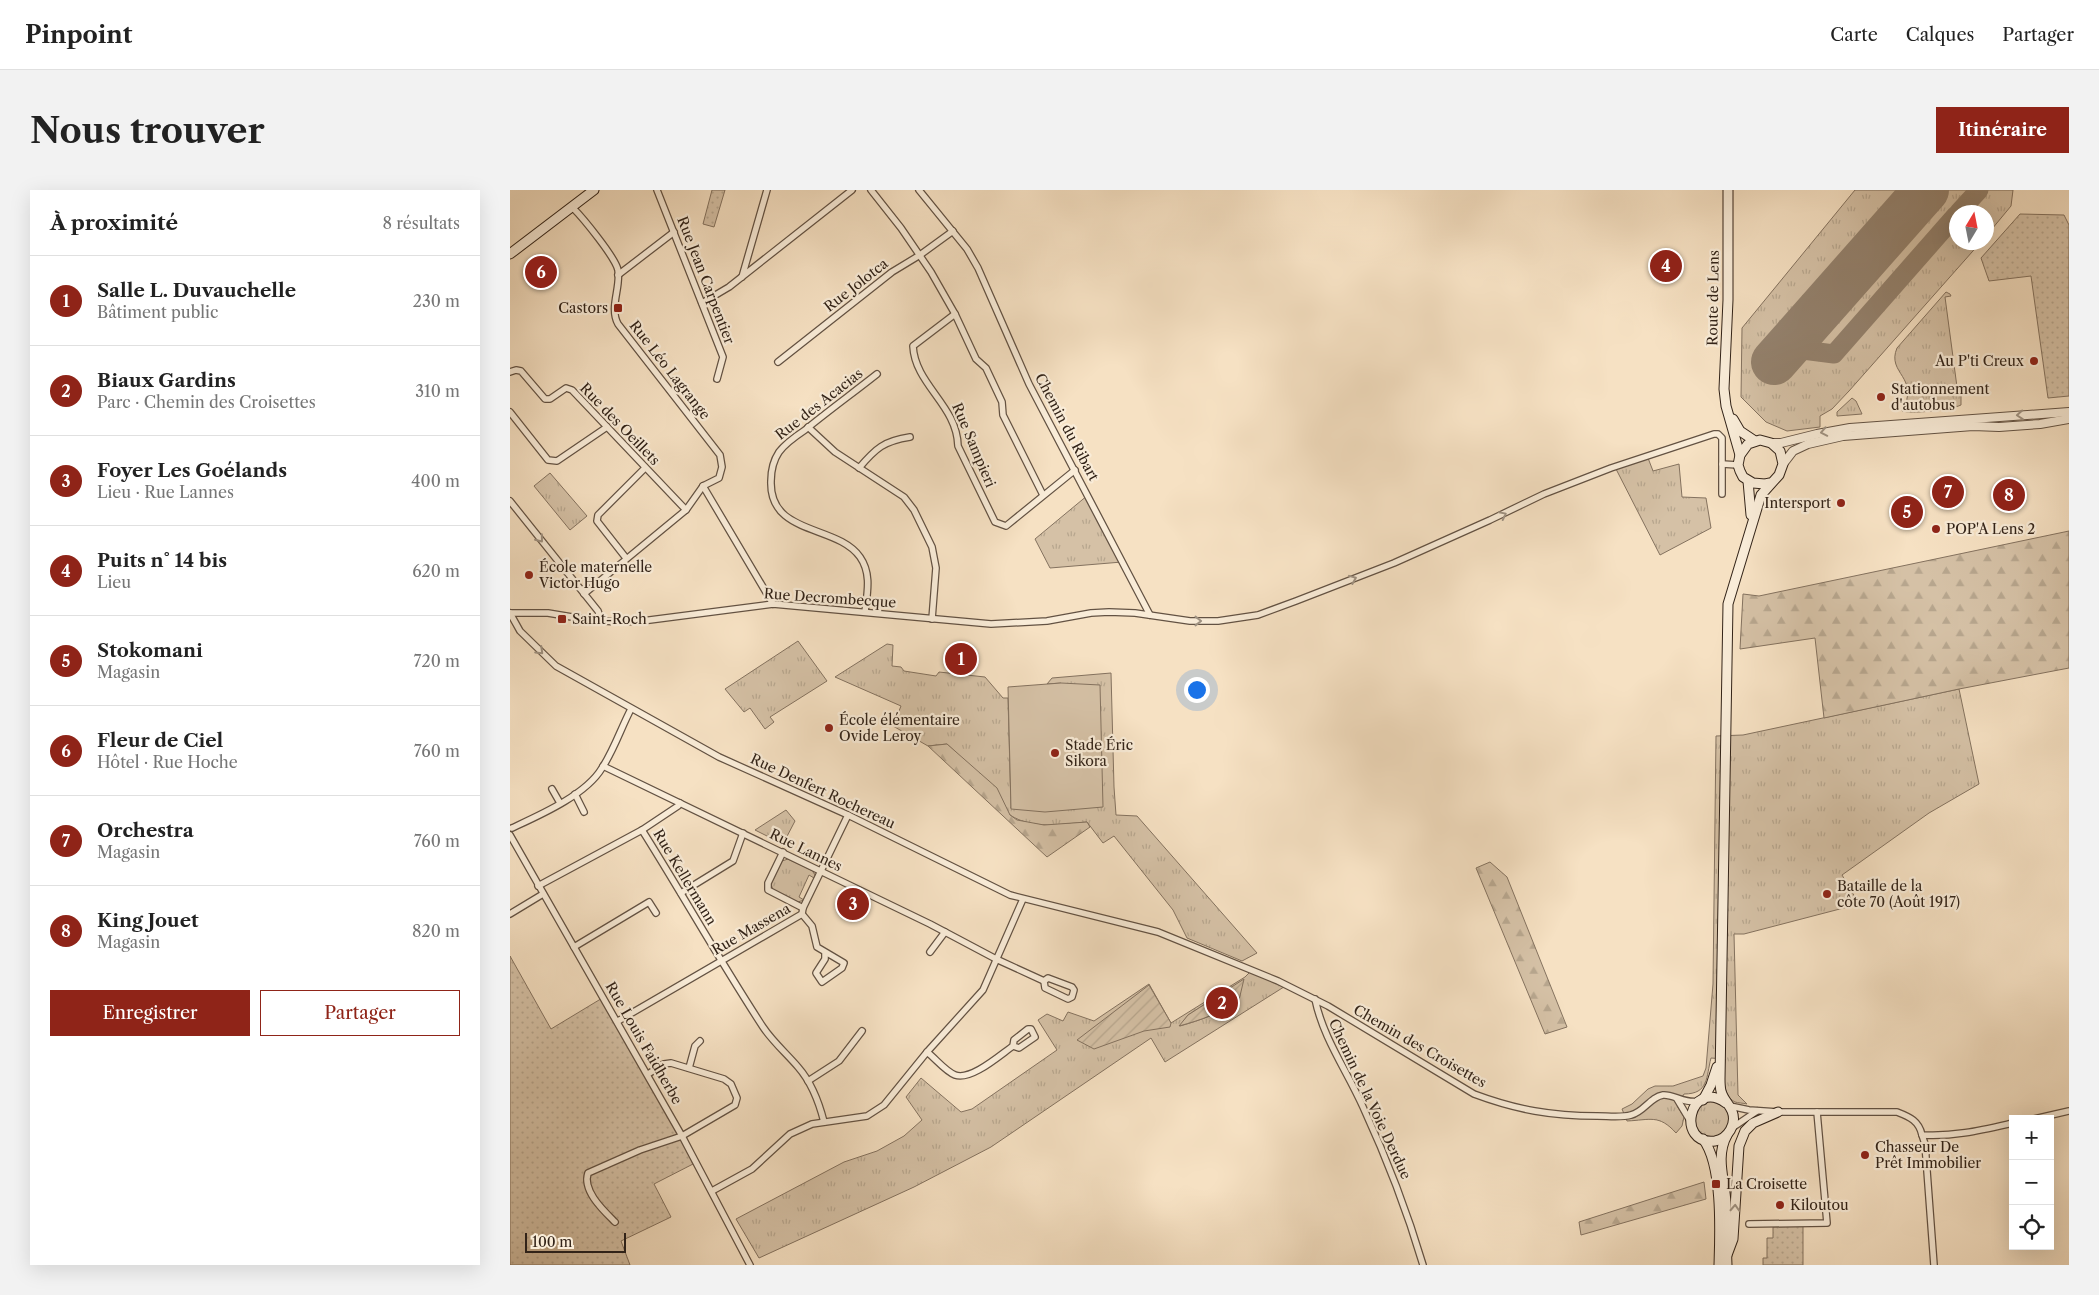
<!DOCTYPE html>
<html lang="fr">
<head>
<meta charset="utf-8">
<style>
	body { margin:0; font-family:"Libre Caslon Text",serif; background:#f2f2f2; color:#222 }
	.controls { position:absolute; right:15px; bottom:15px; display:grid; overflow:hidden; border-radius:0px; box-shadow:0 5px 20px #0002 }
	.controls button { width:45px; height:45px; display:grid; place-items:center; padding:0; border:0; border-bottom:1px solid #e0e0e0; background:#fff; color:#222; font:25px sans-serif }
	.compass { position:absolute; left:1439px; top:15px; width:45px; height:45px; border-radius:50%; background:#fff; box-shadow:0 5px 20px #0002; rotate:10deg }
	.scale { position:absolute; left:15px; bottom:12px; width:101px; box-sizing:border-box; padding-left:5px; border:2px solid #322318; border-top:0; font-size:14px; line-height:18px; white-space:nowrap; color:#322318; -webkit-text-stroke:4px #f9ecd8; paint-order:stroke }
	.you { position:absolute; left:686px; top:499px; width:18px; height:18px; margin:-12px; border:4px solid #fff; border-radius:50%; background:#1a73e8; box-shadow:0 0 0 8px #1a73e833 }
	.badge { display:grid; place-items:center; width:32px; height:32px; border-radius:50%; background:#8f2418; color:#fff; font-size:16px; font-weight:700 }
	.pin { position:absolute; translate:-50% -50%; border:2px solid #fff; box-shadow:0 1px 5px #0006 }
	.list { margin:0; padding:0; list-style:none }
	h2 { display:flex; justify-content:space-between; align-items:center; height:65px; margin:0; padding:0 20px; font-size:21px }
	h2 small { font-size:16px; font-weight:400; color:#767676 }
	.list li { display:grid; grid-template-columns:32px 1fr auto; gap:15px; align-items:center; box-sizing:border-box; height:90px; padding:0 20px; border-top:1px solid #e0e0e0 }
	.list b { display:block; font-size:19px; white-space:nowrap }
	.list p { margin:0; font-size:16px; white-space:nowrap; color:#767676 }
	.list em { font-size:16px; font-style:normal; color:#767676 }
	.actions { display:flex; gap:10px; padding:15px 20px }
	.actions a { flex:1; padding:11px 0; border:1px solid #8f2418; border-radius:0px; text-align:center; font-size:18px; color:#8f2418 }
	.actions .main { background:#8f2418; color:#fff }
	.icon { flex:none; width:28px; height:28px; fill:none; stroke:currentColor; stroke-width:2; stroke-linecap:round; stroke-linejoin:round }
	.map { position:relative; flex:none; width:1559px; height:1075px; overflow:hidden; border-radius:0px }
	header { display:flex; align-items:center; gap:30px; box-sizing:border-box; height:70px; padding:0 25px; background:#fff; border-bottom:1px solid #e0e0e0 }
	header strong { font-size:24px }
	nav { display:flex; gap:28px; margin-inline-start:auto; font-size:18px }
	.intro { display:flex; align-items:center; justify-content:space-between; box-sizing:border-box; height:120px; padding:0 30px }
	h1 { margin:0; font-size:35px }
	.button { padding:12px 22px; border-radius:0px; background:#8f2418; color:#fff; font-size:18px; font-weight:700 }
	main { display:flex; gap:30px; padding:0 30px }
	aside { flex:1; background:#fff; border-radius:0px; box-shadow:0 5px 20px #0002 }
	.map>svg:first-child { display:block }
	.grass { fill:url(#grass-tufts); stroke:#84725f; fill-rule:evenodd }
	.forest { fill:url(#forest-firs); stroke:#84725f }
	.park { fill:url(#park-dots); stroke:#84725f }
	.garden { fill:url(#garden-furrows); stroke:#84725f }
	.pitch { fill:#d5c1a6; stroke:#84725f }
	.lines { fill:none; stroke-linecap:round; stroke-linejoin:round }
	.taxiway { stroke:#94826e; stroke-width:19 }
	.runway { stroke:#94826e; stroke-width:46 }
	.minor-casing { stroke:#635243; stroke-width:8 }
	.tertiary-casing { stroke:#635243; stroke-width:10 }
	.secondary-casing { stroke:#322318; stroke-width:11 }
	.minor { stroke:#f9ecd8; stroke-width:5.5 }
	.tertiary { stroke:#f9ecd8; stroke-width:8 }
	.secondary { stroke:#f9ecd8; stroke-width:9 }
	.oneway { stroke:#9f9282 }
	.poi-dot { fill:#8f2418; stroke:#f9ecd8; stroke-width:2 }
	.labels { text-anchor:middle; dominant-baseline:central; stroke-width:4.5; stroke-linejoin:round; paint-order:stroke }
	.street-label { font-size:14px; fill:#322318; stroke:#f9ecd8 }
	.poi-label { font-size:14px; fill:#322318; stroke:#f9ecd8; text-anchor:start }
</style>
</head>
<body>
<header>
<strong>Pinpoint</strong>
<nav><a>Carte</a><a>Calques</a><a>Partager</a></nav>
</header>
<div class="intro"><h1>Nous trouver</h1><a class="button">Itinéraire</a></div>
<main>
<aside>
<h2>À proximité<small>8 résultats</small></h2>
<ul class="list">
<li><span class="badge">1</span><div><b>Salle L. Duvauchelle</b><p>Bâtiment public</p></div><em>230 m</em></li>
<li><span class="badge">2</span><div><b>Biaux Gardins</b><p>Parc · Chemin des Croisettes</p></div><em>310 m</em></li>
<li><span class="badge">3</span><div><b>Foyer Les Goélands</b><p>Lieu · Rue Lannes</p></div><em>400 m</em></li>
<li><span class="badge">4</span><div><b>Puits n° 14 bis</b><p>Lieu</p></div><em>620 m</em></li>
<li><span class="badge">5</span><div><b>Stokomani</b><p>Magasin</p></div><em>720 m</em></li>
<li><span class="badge">6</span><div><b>Fleur de Ciel</b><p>Hôtel · Rue Hoche</p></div><em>760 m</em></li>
<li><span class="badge">7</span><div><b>Orchestra</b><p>Magasin</p></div><em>760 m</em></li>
<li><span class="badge">8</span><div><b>King Jouet</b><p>Magasin</p></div><em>820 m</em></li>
</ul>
<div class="actions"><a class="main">Enregistrer</a><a>Partager</a></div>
</aside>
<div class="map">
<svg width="1559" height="1075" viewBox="0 0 1559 1075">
	<defs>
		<pattern id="grass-tufts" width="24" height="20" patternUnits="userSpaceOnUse" patternTransform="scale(1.25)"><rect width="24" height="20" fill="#d5c1a6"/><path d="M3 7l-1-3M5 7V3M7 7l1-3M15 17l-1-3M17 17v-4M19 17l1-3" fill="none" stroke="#b7a68e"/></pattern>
		<pattern id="forest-firs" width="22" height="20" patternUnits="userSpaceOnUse" patternTransform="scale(1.25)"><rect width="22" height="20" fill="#d5c1a6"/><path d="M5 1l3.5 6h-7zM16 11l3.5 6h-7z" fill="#b7a68e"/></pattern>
		<pattern id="park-dots" width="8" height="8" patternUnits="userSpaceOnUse" patternTransform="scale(1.25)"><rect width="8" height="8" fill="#d5c1a6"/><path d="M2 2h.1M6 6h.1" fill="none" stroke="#b7a68e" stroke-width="1.8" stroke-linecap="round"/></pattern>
		<pattern id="garden-furrows" width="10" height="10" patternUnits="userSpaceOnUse" patternTransform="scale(1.25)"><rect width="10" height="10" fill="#d5c1a6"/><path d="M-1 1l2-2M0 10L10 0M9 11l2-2" fill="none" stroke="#b7a68e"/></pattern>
	</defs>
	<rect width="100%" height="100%" fill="#f6e1c3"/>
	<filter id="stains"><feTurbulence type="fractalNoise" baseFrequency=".004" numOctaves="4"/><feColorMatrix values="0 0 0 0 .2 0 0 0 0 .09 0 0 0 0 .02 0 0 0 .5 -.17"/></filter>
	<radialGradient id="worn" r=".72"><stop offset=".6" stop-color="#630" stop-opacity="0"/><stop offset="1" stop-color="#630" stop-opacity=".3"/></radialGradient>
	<g class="grass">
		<polygon points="1345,0 1503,0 1501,16 1477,45 1476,22 1446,22 1446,52 1470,53 1339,201 1322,219 1310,226 1310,237 1277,241 1256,232 1231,207 1232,138"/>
		<path d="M 1436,102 L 1440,104 L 1441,106 L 1435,107 L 1447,197 L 1451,197 L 1451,215 C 1440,220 1404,224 1392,221 C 1411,187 1376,184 1387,158 Z"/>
		<polygon points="1342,208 1346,211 1352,224 1327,226 1327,222"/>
		<polygon points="1138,268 1143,281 1169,274 1172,307 1196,308 1201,338 1150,365 1106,279"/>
		<polygon points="40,283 77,326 60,340 24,296"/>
		<polygon points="578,305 612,372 540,378 525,349"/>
		<polygon points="288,451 317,491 260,527 264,532 255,539 240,518 234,522 215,499"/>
		<path d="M 377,454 L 383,455 L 382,476 L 391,477 L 394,481 L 426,486 L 429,482 L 475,487 L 493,508 L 498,508 L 501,618 L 551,493 L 537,494 L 542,488 L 601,483 L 604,597 L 606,625 L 627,626 L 747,763 L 732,771 L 677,748 L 663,720 L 604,646 L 593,653 L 577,632 C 551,634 523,640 500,625 L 452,568 L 437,554 L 418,556 L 383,536 L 391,516 L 325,487 Z"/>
		<path d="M 1449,499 L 1469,594 L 1419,623 L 1332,685 L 1349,714 L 1234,744 L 1224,744 L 1228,905 L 1237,914 C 1233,913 1228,913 1225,912 C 1211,905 1214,882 1215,869 L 1201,868 C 1196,887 1199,904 1174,904 L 1167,916 L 1174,927 L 1172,936 L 1166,943 C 1149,924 1140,930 1117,931 L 1112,919 L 1122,914 L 1138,899 L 1145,896 L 1163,896 L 1193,886 L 1196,878 L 1203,794 L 1206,546 L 1233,545 Z"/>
		<polygon points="276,620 285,631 273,654 245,640"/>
		<polygon points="278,669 303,681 305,685 304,688 299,685 289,707 294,710 288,712 263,700 261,694 272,671"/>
		<path d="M 742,780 L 777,795 L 655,872 L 641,848 L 481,957 L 404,997 L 249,1068 L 226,1029 L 334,972 L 367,961 L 394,946 L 412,930 L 396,907 L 411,888 L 451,922 L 462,919 L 547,860 L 528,830 L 537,824 L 553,831 L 558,822 L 584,831 L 639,794 L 661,833 L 735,787 ZM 722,797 L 729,810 C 711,823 691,830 670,836 L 678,825 Z"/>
		<circle cx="1202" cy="929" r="18"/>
	</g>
	<g class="forest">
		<polygon points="1559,341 1559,478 1449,499 1314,528 1305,448 1230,459 1233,404 1249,406"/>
		<polygon points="437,554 487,598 500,625 507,630 534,635 577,632 580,637 537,667 418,556"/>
		<polygon points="980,672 997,687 1057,837 1035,844 966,678"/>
		<polygon points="1194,992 1196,1009 1071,1045 1069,1032"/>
	</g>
	<g class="park">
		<polygon points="202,0 215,0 204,37 193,34"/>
		<polygon points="1510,24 1554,25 1559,35 1559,206 1538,208 1521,86 1479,91 1471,68"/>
		<polygon points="0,766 41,839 94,807 185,973 144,994 161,1027 111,1051 120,1075 0,1075"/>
		<polygon points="1293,1036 1293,1075 1253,1075 1253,1068 1257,1068 1257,1048 1263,1048 1263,1037"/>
	</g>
	<g class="garden">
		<path d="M 734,789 L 729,810 C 711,823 691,830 669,836 L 678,825 Z"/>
		<polygon points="639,795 661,833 660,837 634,841 584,859 567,850"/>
	</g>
	<polygon class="pitch" points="551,493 590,495 593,617 535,622 501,619 498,497"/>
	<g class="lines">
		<g class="taxiway">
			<polyline points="1449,22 1469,0"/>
			<polyline points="1277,158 1324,164 1446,25"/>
		</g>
		<polyline class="runway" points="1264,172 1416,0"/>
		<g class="minor-casing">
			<g id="minor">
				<polyline points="147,0 213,167 207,189"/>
				<polyline points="361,0 391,38 421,82 445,124 466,169 476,178 492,212 493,225 533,305"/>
				<polyline points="409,0 457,59 468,78 519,194 640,425"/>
				<path d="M 63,18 C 73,28 105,67 108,80 C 111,98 99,117 108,134 L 210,265 L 212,277 L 209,288 L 193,296"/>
				<polyline points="108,85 164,42"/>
				<polyline points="232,87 257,0"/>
				<polyline points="192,113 219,97 342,0"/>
				<path d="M 445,124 L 403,156 C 405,195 447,215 448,256 L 485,332 L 496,336 L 565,280"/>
				<polyline points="268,172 382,82 410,65 443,41"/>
				<polyline points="0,182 6,180 11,181 35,209 40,209 56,198 62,200 176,320"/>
				<polyline points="0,222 38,270 47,271 97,237"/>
				<polyline points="298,237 325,262 394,307 404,320 422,357 426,378 422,429"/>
				<polyline points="1212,274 1228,275"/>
				<path d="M 349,278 C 366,258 374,251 400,247"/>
				<polyline points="193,296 263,414"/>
				<polyline points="0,311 88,421 92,432"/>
				<polyline points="116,368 87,331 88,325 135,278"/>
				<polyline points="74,404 176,320 193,296"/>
				<path d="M 355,422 C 357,404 362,384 350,367 C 327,334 259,346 261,291 C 261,281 263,271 269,262 C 275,254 286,246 295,240 C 318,221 343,203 367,184"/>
				<path d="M 0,423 L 10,441 L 46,476 L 209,567 L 338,625 L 500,705 L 648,742 L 768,791 L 818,816 L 964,904 C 1007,920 1042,926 1087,926 C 1098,926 1111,928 1121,925 C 1134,922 1140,907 1153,905 C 1164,904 1173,914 1190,911"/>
				<polyline points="0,423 38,423 80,430 108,432 132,431 263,414 481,434 537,431 581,423 599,422 625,423 680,431 708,431 748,425 786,411 884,373 980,330 1034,304 1101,278 1204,244 1208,244 1212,248 1212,304"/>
				<polyline points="93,576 420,734 486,769 534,791"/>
				<polyline points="42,599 50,613"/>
				<polyline points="65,604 74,622"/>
				<path d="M 2,638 C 30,625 76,605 92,578 C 104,560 111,538 121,519"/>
				<path d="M 132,640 C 173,705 211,773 253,837 C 263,852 277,864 288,877 C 302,893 309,912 314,932"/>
				<polyline points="0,645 172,946 240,1075"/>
				<polyline points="273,662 258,693 258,700 293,718"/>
				<polyline points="28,696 132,640 168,616 170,613"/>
				<polyline points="171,703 223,671 233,643"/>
				<polyline points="0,724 33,704"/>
				<polyline points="292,724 302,736 307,757 334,773 332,778 312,792 306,783 315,769 315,763"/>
				<polyline points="64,757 139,712 146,723"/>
				<polyline points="420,762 435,742"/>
				<polygon points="538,788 562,797 564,800 562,807 558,809 535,798 534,791"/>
				<path d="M 805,809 C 813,848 837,881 853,917 C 877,969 897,1021 913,1075"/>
				<polyline points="108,831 292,724 293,718 338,625"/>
				<path d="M 417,862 C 426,869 435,881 445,885 C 461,891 490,865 503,856 L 509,858 L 525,847 L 521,839 L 518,839 L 504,850 L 503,856"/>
				<polyline points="179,878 185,856 190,851"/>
				<polyline points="298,891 329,871 352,841"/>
				<polyline points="1167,909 1179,929"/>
				<path d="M 1220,916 L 1239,920 L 1268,922 L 1387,922 C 1400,927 1409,931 1412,945 C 1444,947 1472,940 1503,933"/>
				<polyline points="1524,929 1559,921"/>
				<polyline points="1222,938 1247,921"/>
				<polyline points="1412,945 1415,954 1424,1075"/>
				<polyline points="202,1001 242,979 280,944 302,934 357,926 374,915 417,862 473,800 513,709"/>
				<path d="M 105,1032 C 94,1021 72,1001 78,983 L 130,960 L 172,946 L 225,915 L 227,908 L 221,894 L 214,889 L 161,873 L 154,874 L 138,884"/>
				<polyline points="1239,1034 1317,1033 1307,922"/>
			</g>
		</g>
		<g class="tertiary-casing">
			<g id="tertiary">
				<polyline points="1261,253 1271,253 1307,244 1340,238 1559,222"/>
				<polyline points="1273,274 1283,261 1298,254 1333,246 1463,236 1489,237 1530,234 1559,229"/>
			</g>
		</g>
		<g class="secondary-casing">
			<g id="secondary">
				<polyline points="1218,0 1218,110 1214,199 1216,216 1230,265"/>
				<polyline points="0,64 84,0"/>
				<polyline points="1223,229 1230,241 1245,251"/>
				<polyline points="1238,291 1241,325"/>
				<polyline points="1193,910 1201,895 1207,877"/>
				<path d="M 1216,913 C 1179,887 1165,956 1205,951 C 1218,949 1227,934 1222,921 C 1219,914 1213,909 1211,901 C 1210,897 1210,893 1210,889 L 1218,414 L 1251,305 L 1269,285 L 1273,274 L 1270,261 L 1261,253 L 1250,250 L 1238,254 L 1230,265 L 1228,275 L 1230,281 L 1233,287 L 1243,293 L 1255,294 L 1260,293"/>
				<path d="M 1193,949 C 1213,975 1210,1043 1209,1075"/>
				<polyline points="1217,1065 1223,1049 1229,956 1235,941 1243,933 1268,922"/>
				<path d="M 1217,1075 C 1216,1054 1217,1034 1216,1013 C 1215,990 1205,967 1217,945"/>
			</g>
		</g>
		<use href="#minor" class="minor"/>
		<use href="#tertiary" class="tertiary"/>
		<use href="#secondary" class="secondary"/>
	</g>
	<defs><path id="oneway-chevron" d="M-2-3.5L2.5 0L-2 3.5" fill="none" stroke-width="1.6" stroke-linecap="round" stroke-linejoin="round" transform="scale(1.25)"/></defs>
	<g class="oneway">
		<use href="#oneway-chevron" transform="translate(1510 225) rotate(176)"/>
		<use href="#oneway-chevron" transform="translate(1314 242) rotate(169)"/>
		<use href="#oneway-chevron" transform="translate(993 325) rotate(-26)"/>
		<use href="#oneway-chevron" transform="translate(30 349) rotate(51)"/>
		<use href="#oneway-chevron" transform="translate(843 389) rotate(-22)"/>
		<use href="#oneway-chevron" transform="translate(688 431)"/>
		<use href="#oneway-chevron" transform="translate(30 461) rotate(44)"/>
		<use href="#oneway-chevron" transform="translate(1225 1018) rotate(-87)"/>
	</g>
	<g class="poi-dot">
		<rect x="103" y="113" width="10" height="10" rx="2.5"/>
		<circle cx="1524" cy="171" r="5"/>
		<circle cx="1371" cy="207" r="5"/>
		<circle cx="1331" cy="313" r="5"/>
		<circle cx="1426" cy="339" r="5"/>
		<circle cx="19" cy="385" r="5"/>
		<rect x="47" y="424" width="10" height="10" rx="2.5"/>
		<circle cx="319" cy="538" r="5"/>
		<circle cx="545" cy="563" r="5"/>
		<circle cx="1317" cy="704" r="5"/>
		<circle cx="1355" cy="965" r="5"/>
		<rect x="1201" y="989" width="10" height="10" rx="2.5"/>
		<circle cx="1270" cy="1015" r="5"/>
	</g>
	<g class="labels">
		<g class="street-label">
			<text transform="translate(196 90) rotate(69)">Rue Jean Carpentier</text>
			<text transform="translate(346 95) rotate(-38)">Rue Jolotca</text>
			<text transform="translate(1203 108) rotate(-89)">Route de Lens</text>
			<text transform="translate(160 180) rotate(52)">Rue Léo Lagrange</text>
			<text transform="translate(309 214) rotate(-38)">Rue des Acacias</text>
			<text transform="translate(110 234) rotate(46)">Rue des Oeillets</text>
			<text transform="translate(557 237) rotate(62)">Chemin du Ribart</text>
			<text transform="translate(464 255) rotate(67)">Rue Sampieri</text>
			<text transform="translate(320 408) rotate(4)">Rue Decrombecque</text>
			<text transform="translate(313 601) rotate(25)">Rue Denfert Rochereau</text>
			<text transform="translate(296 660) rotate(26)">Rue Lannes</text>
			<text transform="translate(175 687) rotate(59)">Rue Kellermann</text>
			<text transform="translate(241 739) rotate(-30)">Rue Massena</text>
			<text transform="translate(134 853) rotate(60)">Rue Louis Faidherbe</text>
			<text transform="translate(910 856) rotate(30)">Chemin des Croisettes</text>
			<text transform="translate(860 909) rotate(65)">Chemin de la Voie Derdue</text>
		</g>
		<g class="poi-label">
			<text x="98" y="118" text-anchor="end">Castors</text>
			<text x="1514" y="171" text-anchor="end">Au P'ti Creux</text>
			<text x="1381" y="199">Stationnement<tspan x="1381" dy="16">d'autobus</tspan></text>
			<text x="1321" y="313" text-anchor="end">Intersport</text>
			<text x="1436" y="339">POP'A Lens 2</text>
			<text x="29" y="377">École maternelle<tspan x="29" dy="16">Victor Hugo</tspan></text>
			<text x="62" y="429">Saint-Roch</text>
			<text x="329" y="530">École élémentaire<tspan x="329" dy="16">Ovide Leroy</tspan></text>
			<text x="555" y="555">Stade Éric<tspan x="555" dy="16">Sikora</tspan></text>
			<text x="1327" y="696">Bataille de la<tspan x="1327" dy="16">côte 70 (Août 1917)</tspan></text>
			<text x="1365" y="957">Chasseur De<tspan x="1365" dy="16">Prêt Immobilier</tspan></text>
			<text x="1216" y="994">La Croisette</text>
			<text x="1280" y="1015">Kiloutou</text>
		</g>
	</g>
	<rect width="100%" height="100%" filter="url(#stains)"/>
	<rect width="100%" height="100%" fill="url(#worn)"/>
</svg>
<div class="controls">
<button>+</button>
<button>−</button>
<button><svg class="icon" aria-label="locate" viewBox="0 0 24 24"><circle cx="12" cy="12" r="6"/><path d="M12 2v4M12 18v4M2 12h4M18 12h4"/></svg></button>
</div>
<svg class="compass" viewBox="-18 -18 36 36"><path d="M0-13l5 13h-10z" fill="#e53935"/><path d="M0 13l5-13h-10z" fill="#767676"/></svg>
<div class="scale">100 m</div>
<div class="you"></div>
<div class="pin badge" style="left:451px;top:469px">1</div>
<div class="pin badge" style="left:712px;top:813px">2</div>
<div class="pin badge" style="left:343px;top:714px">3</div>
<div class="pin badge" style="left:1156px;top:76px">4</div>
<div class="pin badge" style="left:1397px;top:322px">5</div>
<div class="pin badge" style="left:31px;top:82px">6</div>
<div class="pin badge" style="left:1438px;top:302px">7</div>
<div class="pin badge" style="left:1499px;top:305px">8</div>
</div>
</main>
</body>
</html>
